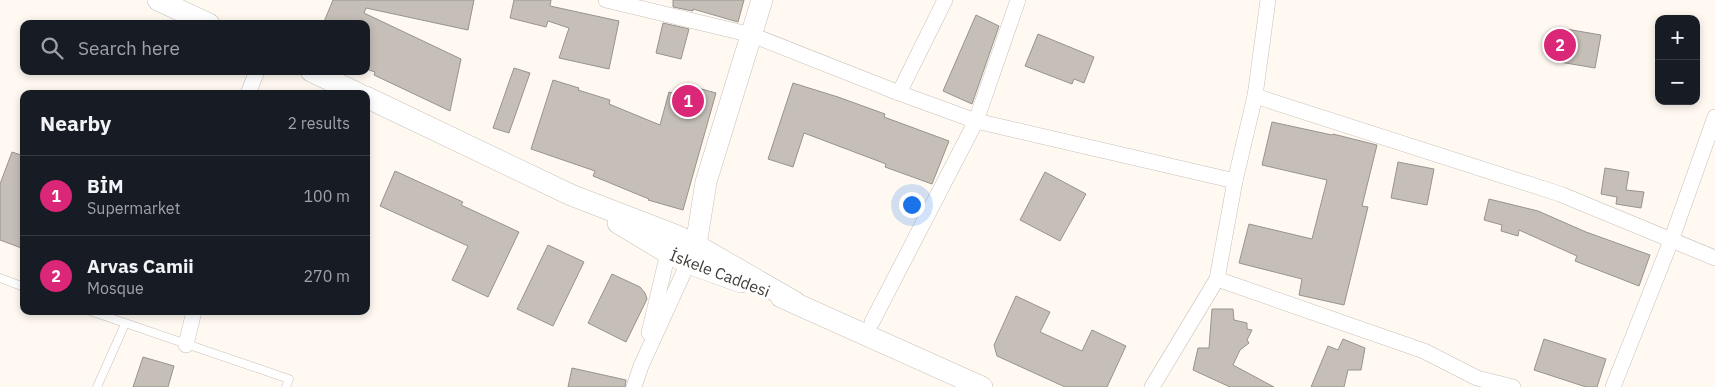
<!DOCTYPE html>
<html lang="en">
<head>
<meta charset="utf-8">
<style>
	body { margin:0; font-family:"IBM Plex Sans",sans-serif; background:#242831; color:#f1f3f6 }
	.controls { position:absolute; right:15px; top:15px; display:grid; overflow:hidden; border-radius:10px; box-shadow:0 2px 8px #0003 }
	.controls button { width:45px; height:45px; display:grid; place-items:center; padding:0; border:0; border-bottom:1px solid #363941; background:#171b24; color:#f1f3f6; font:25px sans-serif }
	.you { position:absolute; left:911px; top:204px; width:18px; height:18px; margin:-12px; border:4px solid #fff; border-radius:50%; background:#1a73e8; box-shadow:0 0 0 8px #1a73e833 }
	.badge { display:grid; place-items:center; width:32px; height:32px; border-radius:50%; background:#db2777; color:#fff; font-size:16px; font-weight:700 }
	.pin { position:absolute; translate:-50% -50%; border:2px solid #fff; box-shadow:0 1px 5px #0006 }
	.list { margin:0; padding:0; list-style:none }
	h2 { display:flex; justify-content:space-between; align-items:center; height:65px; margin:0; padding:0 20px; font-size:21px }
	h2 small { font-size:16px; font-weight:400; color:#9ea1a6 }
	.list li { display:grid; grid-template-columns:32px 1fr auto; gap:15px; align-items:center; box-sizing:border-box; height:80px; padding:0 20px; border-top:1px solid #363941 }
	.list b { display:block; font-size:19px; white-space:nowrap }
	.list p { margin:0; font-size:16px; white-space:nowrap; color:#9ea1a6 }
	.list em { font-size:16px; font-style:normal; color:#9ea1a6 }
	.icon { flex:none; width:28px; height:28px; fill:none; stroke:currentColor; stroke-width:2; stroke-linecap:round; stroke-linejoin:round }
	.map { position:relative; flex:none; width:1715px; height:387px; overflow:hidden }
	.search { position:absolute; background:#171b24; box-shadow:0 2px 8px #0003; left:20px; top:20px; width:350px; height:55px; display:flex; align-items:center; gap:12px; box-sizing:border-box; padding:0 18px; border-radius:10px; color:#9ea1a6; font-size:19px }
	.panel { position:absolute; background:#171b24; box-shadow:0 2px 8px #0003; left:20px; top:90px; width:350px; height:225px; border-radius:10px }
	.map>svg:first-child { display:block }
	.building { fill:#c5bfb8; stroke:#98938c }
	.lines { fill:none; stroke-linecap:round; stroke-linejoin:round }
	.lane-casing { stroke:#c6c0b9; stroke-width:9 }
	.street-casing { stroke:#c6c0b9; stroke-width:16 }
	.secondary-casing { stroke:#c6c0b9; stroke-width:22 }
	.lane { stroke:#fff; stroke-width:8 }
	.street { stroke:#fff; stroke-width:15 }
	.secondary { stroke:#fff; stroke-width:21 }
	.labels { text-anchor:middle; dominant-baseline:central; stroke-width:5; stroke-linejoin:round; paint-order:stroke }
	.street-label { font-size:16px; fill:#3f3c39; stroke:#fff }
</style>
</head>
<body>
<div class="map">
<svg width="1715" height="387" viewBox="0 0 1715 387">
	<rect width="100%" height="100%" fill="#fff9f2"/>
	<g class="building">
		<polygon points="333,0 474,0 468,30 366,8 364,13 461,59 450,111 374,75 375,72 366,69 366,24 323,24"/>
		<polygon points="514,0 551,0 550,6 619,21 609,69 559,58 569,28 548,21 546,27 510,18"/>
		<polygon points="673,0 744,0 738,22 693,9 693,11 673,7"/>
		<polygon points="976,15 999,26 972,104 943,91"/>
		<polygon points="663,23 689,29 681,59 656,53"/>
		<polygon points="1566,29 1601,35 1595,68 1554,61 1558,38 1564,39"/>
		<polygon points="1038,34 1094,57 1084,83 1074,79 1072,84 1025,66"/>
		<polygon points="514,68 530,73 509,133 493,128"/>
		<polygon points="553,80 579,88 578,90 610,100 609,104 660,125 669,92 684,96 687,85 716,93 683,210 648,200 649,199 593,176 595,171 531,149"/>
		<polygon points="793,83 838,97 885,114 884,117 949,141 932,184 885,167 886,164 804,133 793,167 768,159"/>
		<polygon points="1272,122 1332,135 1333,134 1377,145 1362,206 1368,207 1344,305 1299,295 1302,279 1239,263 1249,224 1312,239 1327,180 1262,165"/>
		<polygon points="12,152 24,156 24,249 0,240 0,184"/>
		<polygon points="1398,162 1434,169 1427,205 1391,198"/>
		<polygon points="1605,168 1629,172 1626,190 1644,192 1641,208 1616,204 1617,197 1601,194"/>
		<polygon points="395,171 463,202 461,205 519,232 488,297 452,280 468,246 380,206"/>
		<polygon points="1045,172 1086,194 1060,241 1020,220"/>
		<polygon points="1489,199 1538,211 1586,232 1650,255 1639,286 1575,261 1577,256 1519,230 1518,236 1501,231 1502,225 1484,220"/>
		<polygon points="548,245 584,262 553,326 517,309"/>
		<polygon points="612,274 640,287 645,293 647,299 626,342 588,323"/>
		<polygon points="1016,296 1050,312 1040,332 1082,351 1092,330 1126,346 1107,387 1065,387 997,356 994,345"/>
		<polygon points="1212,309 1233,309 1234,320 1247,323 1247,329 1252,330 1247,340 1249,343 1240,350 1233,365 1274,387 1230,387 1193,370 1198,348 1209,348"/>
		<polygon points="1343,339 1365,348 1361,370 1348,370 1344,387 1311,387 1328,346 1338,350"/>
		<polygon points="1544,339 1606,359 1597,387 1586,387 1534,370"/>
		<polygon points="143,357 174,366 168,387 133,387"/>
		<polygon points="572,368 626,380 625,387 568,387"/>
	</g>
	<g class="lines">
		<g class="lane-casing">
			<g id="lane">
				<polyline points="0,278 24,287"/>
				<polyline points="90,311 289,379 286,387"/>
				<polyline points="97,387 125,324"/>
			</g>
		</g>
		<g class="street-casing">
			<g id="street">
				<polyline points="606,0 752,35 899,93 976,121 1235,181"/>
				<polyline points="899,93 945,0"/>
				<polyline points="248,94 257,71"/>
				<polyline points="1255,96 1560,194 1715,258"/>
				<polyline points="1217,279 1424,351 1477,378 1513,387"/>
				<polyline points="872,322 976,121 1018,0"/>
				<polyline points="649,333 668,253"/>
				<polyline points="186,345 194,311"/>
				<polyline points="634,387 641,366 688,263"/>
				<polyline points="1152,387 1217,279 1235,181 1255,96 1268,0"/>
				<polyline points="1613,387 1671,241 1715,117"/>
			</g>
		</g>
		<g class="secondary-casing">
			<g id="secondary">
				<polyline points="158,0 209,24"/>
				<polyline points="311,71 359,94"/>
				<polyline points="366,97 571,195 675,235 696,245 795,302"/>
				<polyline points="618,223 668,253 688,263 741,282"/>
				<polyline points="690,257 696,245 706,182 762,0"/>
				<polyline points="781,297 982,387"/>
			</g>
		</g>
		<use href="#lane" class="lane"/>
		<use href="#street" class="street"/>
		<use href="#secondary" class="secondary"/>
	</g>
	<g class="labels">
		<g class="street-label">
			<text transform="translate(720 273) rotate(21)">İskele Caddesi</text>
		</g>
	</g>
</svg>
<div class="controls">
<button>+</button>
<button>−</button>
</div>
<div class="you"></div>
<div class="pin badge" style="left:688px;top:101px">1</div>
<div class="pin badge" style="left:1560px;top:45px">2</div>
<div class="search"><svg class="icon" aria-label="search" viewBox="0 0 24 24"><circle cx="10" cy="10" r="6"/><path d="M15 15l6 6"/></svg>Search here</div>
<section class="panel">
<h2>Nearby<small>2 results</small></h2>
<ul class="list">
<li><span class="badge">1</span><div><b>BİM</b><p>Supermarket</p></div><em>100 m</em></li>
<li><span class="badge">2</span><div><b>Arvas Camii</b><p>Mosque</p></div><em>270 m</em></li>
</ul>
</section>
</div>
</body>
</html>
